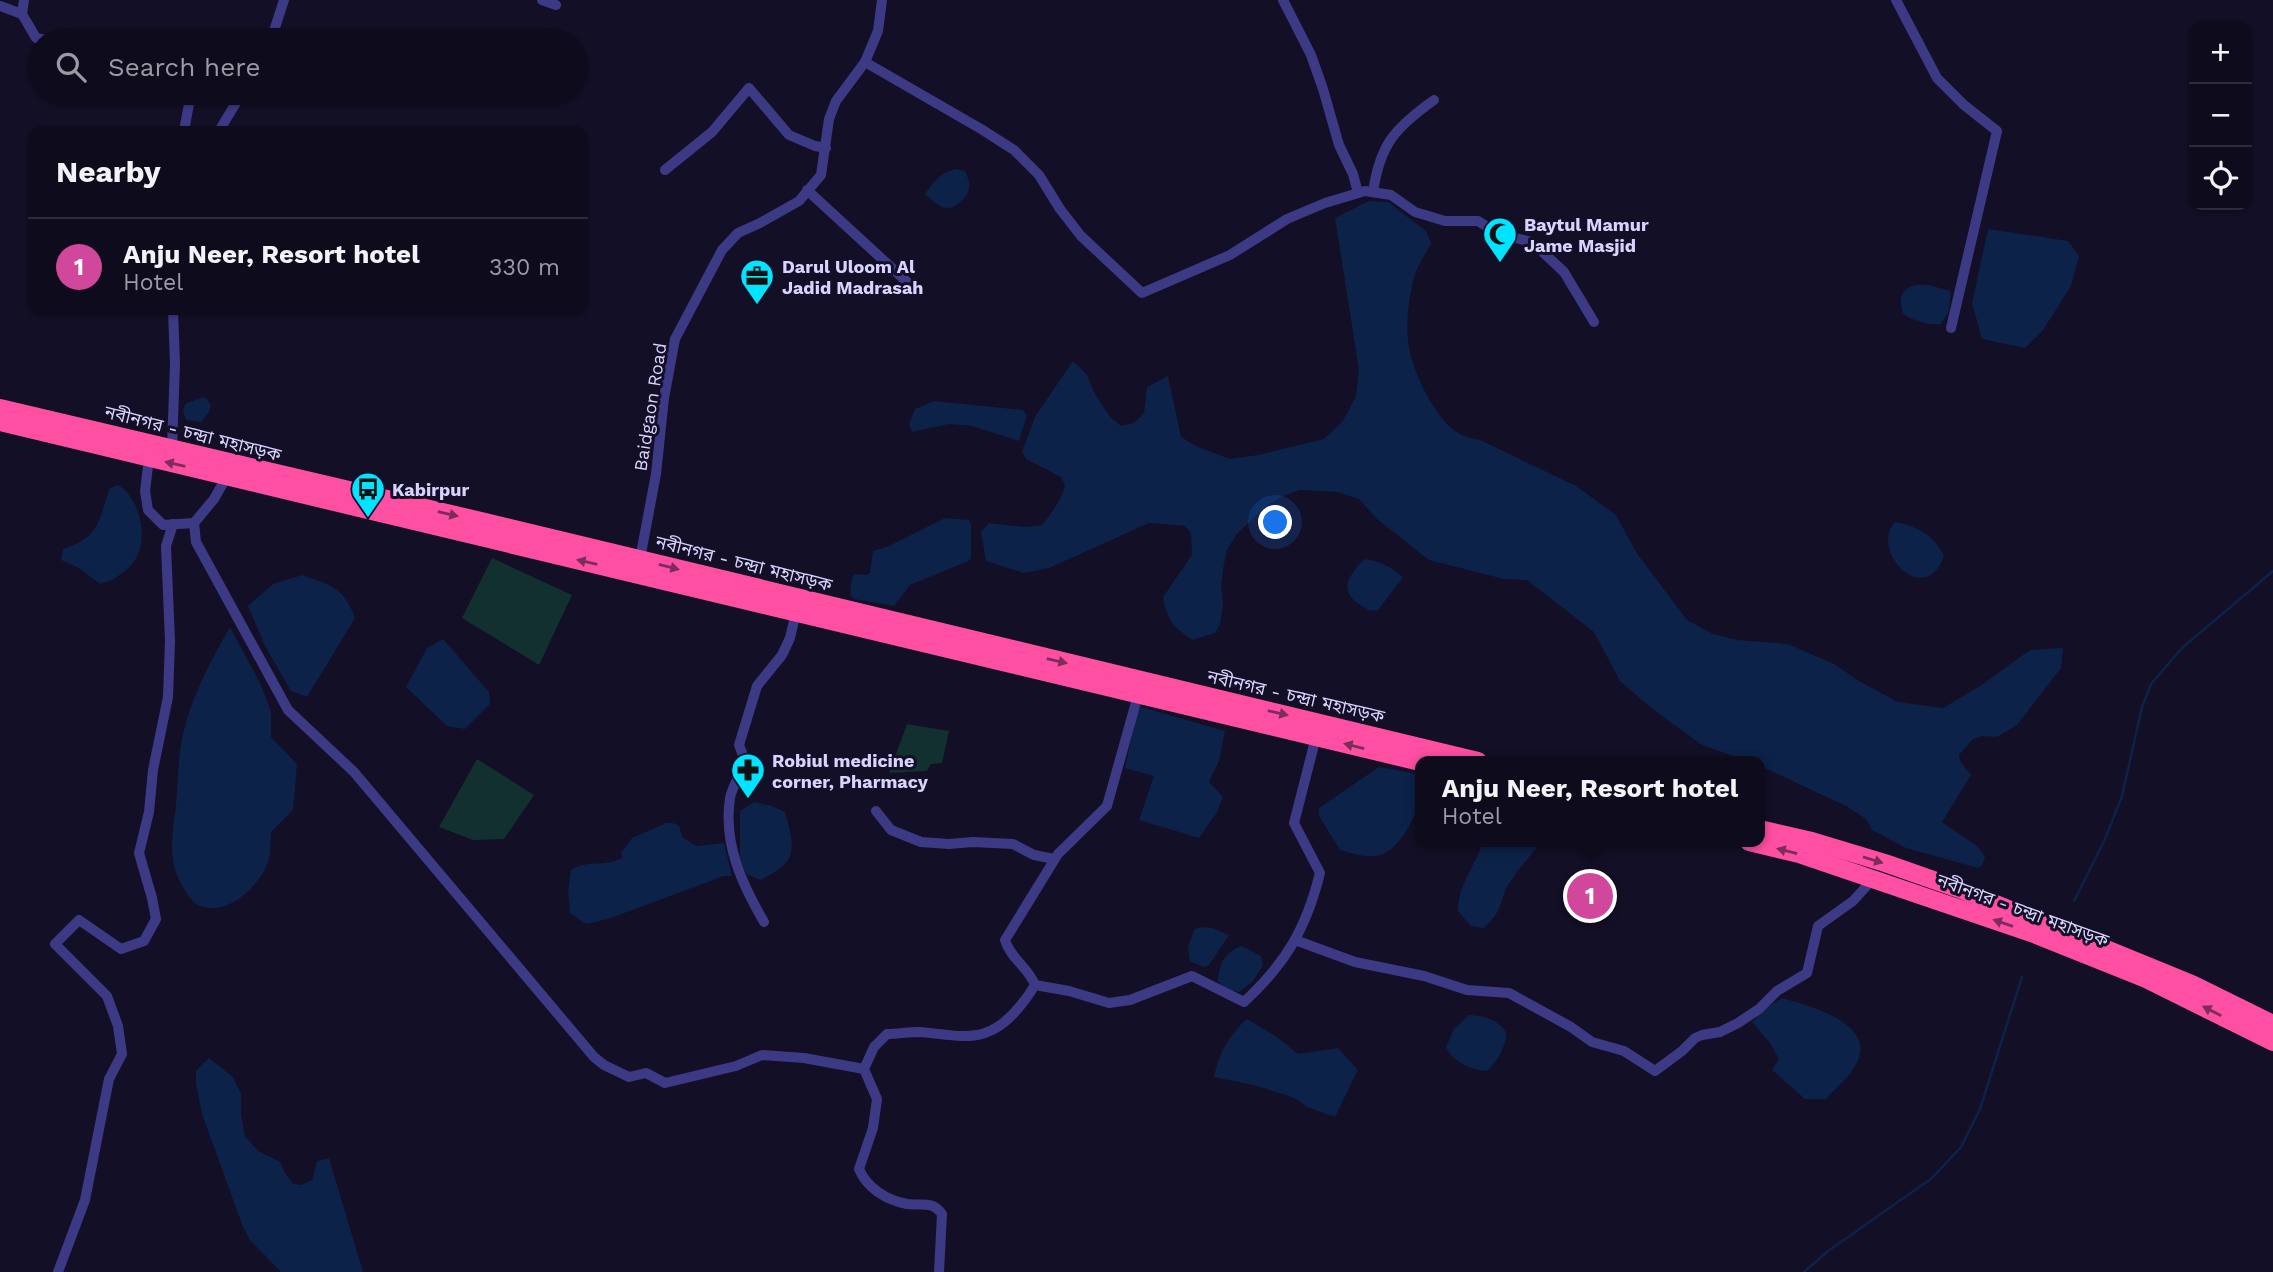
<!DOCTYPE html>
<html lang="en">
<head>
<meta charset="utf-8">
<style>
	body { margin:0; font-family:"Work Sans","Noto Sans Bengali",sans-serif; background:#1c1929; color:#f1f3f6 }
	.controls { position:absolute; right:21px; top:21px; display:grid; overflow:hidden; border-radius:14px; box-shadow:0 2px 5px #0004 }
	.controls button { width:63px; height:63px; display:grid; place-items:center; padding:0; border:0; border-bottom:2px solid #2e2b3b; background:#0e0b1c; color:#f1f3f6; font:35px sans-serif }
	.you { position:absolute; left:1276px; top:523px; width:24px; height:24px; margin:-18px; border:5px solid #fff; border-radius:50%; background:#1a73e8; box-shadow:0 0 0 10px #1a73e833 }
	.badge { display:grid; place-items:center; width:46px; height:46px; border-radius:50%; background:#db2777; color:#fff; font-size:23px; font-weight:700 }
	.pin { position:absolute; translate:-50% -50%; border:4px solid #fff; box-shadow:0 2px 7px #0006 }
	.popup { position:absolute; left:1415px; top:756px; width:350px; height:91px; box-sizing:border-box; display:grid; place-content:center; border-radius:14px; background:#0e0b1c; filter:drop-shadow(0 2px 5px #0005); font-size:23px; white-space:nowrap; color:#9b9ba3 }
	.popup b { font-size:26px; color:#f1f3f6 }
	.popup::after { content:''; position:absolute; left:50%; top:100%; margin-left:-14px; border:14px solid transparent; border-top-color:#0e0b1c }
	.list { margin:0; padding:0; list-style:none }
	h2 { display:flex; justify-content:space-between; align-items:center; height:91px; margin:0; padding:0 28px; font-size:30px }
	h2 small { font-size:23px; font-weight:400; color:#9b9ba3 }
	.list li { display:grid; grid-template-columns:46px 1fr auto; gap:21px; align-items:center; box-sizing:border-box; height:98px; padding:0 28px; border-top:2px solid #2e2b3b }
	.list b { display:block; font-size:26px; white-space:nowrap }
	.list p { margin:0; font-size:23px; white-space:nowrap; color:#9b9ba3 }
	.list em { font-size:23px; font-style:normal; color:#9b9ba3 }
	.icon { flex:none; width:38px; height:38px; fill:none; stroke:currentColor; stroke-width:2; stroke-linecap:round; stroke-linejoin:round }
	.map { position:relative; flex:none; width:2273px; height:1272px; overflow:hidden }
	.search { position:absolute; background:#0e0b1c; box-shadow:0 2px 5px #0004; left:28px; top:28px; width:560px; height:77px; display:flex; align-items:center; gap:18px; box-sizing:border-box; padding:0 24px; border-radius:38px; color:#9b9ba3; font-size:26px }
	.panel { position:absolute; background:#0e0b1c; box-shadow:0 2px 5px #0004; left:28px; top:126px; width:560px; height:189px; border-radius:14px }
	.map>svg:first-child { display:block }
	.green { fill:#12302f }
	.water { fill:#0c2248 }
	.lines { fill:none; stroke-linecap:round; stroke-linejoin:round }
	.stream { stroke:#0c2248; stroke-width:2.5 }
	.street { stroke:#3d3a85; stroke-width:10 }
	.highway { stroke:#ff4fa3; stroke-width:18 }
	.oneway { fill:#7d2c5e }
	.labels { text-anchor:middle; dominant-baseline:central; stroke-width:6; stroke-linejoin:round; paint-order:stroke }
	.poi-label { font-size:18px; font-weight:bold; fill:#d9d4ff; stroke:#130f26; text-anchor:start }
	.street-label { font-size:18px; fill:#d9d4ff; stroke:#130f26 }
</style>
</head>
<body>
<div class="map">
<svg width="2273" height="1272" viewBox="0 0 2273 1272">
	<rect width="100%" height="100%" fill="#130f26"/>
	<g class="green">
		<polygon points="492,558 572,595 539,665 462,618"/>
		<polygon points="907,724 949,731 942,763 931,764 927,771 889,773"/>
		<polygon points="477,759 534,795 504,839 473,840 439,827"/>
	</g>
	<g class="water">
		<path d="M 957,169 L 965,171 C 971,184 972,192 960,202 C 958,204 954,207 950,208 C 941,209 931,200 925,194 C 935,181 940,172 957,169 Z"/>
		<path d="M 1369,201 L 1388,202 L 1426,231 L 1431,243 C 1426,254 1418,265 1414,277 C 1409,298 1405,325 1409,347 C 1413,373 1438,426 1464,436 C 1468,438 1475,439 1480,440 L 1576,486 L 1616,515 L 1636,552 L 1687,620 L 1713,634 L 1738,640 L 1788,644 L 1834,664 L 1859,681 L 1898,702 L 1943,708 L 1980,686 L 2030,650 L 2063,648 L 2061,668 L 2017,725 L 1997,737 L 1983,736 L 1973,739 L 1959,755 L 1960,761 L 1971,775 L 1942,822 L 1977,846 L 1985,857 L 1982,865 L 1978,868 L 1906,848 L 1872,830 L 1866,819 L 1846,806 L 1760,766 L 1760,761 L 1747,761 L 1702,745 L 1650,707 L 1620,681 L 1594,632 L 1527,580 L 1504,579 L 1429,560 L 1377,519 L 1359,499 L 1338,492 L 1300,490 L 1283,496 L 1266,506 L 1237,534 L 1227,550 L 1224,564 L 1221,585 L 1223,605 L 1220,624 L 1215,633 L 1193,640 C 1175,630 1166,618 1163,597 L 1192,555 L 1191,533 L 1185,526 L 1149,523 L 1049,568 L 1024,573 L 986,561 L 981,532 L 989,523 L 1026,527 L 1042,525 C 1052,512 1061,501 1065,485 L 1061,477 L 1026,459 L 1022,451 L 1036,415 L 1073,361 L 1087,375 L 1095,394 L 1110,417 L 1121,426 L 1134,423 L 1144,413 L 1147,387 L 1168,376 L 1181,437 L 1198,447 L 1230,459 L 1258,455 L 1324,439 L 1343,421 L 1356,396 L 1359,370 L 1335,218 Z"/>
		<polygon points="1988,229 2068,241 2079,256 2071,286 2043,330 2025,348 1982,339 1972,303"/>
		<path d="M 1916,285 L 1928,285 L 1951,291 L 1949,311 L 1941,324 C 1928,325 1914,321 1903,314 C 1899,299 1899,290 1916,285 Z"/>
		<polygon points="203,397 207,399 211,405 209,412 201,422 186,420 183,411 185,404"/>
		<polygon points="934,401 1023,410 1027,416 1019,441 972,426 949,424 912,432 909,424 915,409"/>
		<path d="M 118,485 C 137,496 146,528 140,549 C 136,566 115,581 100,584 L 79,568 L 61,560 L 63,549 C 102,536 97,522 110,488 Z"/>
		<polygon points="945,518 969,520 971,524 971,558 968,561 910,585 894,606 854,599 850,595 852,577 855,574 867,575 870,573 873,551 889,546"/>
		<path d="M 1895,522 C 1916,525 1935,536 1944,556 C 1928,603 1881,564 1889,532 C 1890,528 1893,525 1895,522 Z"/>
		<path d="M 1364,559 C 1379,560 1392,568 1403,577 L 1378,610 C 1371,612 1368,610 1362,606 C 1337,590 1348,577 1364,559 Z"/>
		<path d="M 302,575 C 332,586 343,586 355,618 L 307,697 L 291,691 L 265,646 L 248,606 L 273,584 Z"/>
		<path d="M 230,627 L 260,683 L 271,711 L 271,737 L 297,764 L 293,810 L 271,832 C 270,841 271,851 269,859 C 261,886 225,920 196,904 C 191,901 186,892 183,887 C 166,859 173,835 176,804 C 178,786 178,768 180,751 C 186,707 208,665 230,627 Z"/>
		<polygon points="443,639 489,692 490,704 465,729 447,726 406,687 427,648"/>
		<polygon points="1138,706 1225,731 1219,761 1209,782 1223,797 1217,812 1199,838 1139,820 1154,776 1125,768"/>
		<path d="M 1379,767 L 1418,774 C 1428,797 1405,845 1383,854 C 1369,859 1353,854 1340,850 L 1319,816 L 1319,808 Z"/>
		<path d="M 754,802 L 772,806 L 785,812 C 795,849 799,862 760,880 L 746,874 L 740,860 L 740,811 Z"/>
		<path d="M 666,823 L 673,823 L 679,826 L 682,837 L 696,846 L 724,843 L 732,876 L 724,876 L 608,919 L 586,924 L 570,913 L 568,892 L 571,870 C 588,859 601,868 622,858 L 621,853 L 632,838 Z"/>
		<path d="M 1483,842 L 1541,842 C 1531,855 1519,868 1510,882 C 1498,900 1505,911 1483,928 L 1471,926 L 1458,911 C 1458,884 1475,867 1483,842 Z"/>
		<polygon points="1203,927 1212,928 1229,935 1209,965 1203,967 1190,961 1188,946 1195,929"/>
		<path d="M 1242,946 L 1261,956 L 1263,966 L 1252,982 L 1239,992 L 1226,989 L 1218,981 C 1219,964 1225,951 1242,946 Z"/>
		<path d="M 1782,998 C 1808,1005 1877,1024 1857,1062 C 1850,1077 1837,1087 1826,1099 L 1805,1099 L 1772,1070 L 1779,1059 L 1770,1043 L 1752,1022 L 1767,1007 Z"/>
		<path d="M 1469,1015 C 1481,1015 1499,1020 1505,1031 C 1510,1041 1495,1065 1487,1071 C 1472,1070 1452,1062 1446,1047 L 1454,1029 Z"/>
		<path d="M 1247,1019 L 1277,1037 L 1298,1054 L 1338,1048 L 1358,1070 L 1335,1117 L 1307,1107 L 1298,1100 L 1286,1095 L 1253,1085 L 1214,1077 C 1218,1055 1230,1033 1247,1019 Z"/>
		<polygon points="209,1058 233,1077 241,1094 241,1114 245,1136 258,1151 280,1162 285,1173 293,1184 301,1185 312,1180 317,1161 329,1158 363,1272 281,1272 250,1240 243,1227 202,1114 196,1084 196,1071"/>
	</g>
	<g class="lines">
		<g class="stream">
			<polyline points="2074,901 2105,839 2122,796 2142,707 2151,684 2182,648 2273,571"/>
			<polyline points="1804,1272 1828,1251 1932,1178 1961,1147 1980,1109 2022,977"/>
		</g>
		<g class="street">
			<polyline points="542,0 556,5"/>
			<polyline points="1283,0 1311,55 1323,89 1339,145 1353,174 1358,193"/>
			<polyline points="1896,0 1937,78 1964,105 1997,131 1951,328"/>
			<polyline points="0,6 22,14 24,0"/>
			<polyline points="22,14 36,38 45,40"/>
			<polyline points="271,40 284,0"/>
			<polyline points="865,62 981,129 1014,150 1039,175 1060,209 1081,236 1142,293 1230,255 1287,219 1325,203 1365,191 1391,195 1415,212 1445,221 1478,221 1499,234 1532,242 1564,272 1594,322"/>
			<polyline points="184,131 191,93"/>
			<polyline points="219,131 242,93"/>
			<polyline points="665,170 712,132 749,88 789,135 815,146 826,148"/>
			<polyline points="807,190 918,292"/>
			<path d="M 1373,192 C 1380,144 1395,128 1434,100"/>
			<polyline points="172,448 175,364 173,310"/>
			<polyline points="149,458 145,491 148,510 163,525 194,523"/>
			<polyline points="227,476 214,499 194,523 196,542 288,710 354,772 594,1057 604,1065 629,1077 646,1073 665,1083 736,1066 762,1055 804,1058 864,1069"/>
			<polyline points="640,559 656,474 664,398 675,339 722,250 738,233 760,223 799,201 821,175 829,119 836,101 865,62 878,31 882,0"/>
			<polyline points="876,811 891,830 921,842 949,844 973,842 1013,844 1034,855 1054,859"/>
			<path d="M 764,922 C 742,884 723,844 730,798 C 732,786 741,774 746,763 L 739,745 L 757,686 L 782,655 L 790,638 L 796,612"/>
			<polyline points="1295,940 1355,962 1424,976 1467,990 1509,993 1571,1027 1592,1042 1624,1051 1655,1071 1682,1051 1695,1038 1702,1035 1720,1032 1738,1023 1759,1009 1777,991 1807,973 1818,926 1853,901 1873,879"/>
			<path d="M 1035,985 L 1069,991 L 1109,1003 L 1130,1000 L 1192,976 L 1244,1002 C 1286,963 1306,929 1320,873 L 1294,823 L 1316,737"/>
			<polyline points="58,1272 85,1200 109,1079 122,1054 118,1026 107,996 55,944 79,920 121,949 144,941 156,919 152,898 139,853 149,812 153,770 168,697 170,641 166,546 173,524"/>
			<path d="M 939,1272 L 942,1214 C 932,1200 921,1206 907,1204 C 886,1200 867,1188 859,1169 L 873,1128 L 877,1099 L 864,1069 L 874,1047 L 887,1034 C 897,1034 908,1032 919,1032 C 940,1033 965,1040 985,1033 C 1006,1026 1024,1003 1035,985 C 1028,967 1010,958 1005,940 L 1058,854 L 1107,806 L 1138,695"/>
		</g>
		<g class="highway">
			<polyline points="0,408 481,521 1478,761"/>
			<polyline points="0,422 1420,762"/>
			<polyline points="1760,829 1812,841 1885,863 1959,889 2192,984 2273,1024"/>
			<polyline points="1749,842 1799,854 2034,934 2146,979 2273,1042"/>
		</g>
	</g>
	<defs><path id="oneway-solid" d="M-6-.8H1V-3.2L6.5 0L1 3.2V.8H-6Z" transform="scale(1.75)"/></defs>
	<g class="oneway">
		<use href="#oneway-solid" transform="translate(175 464) rotate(-167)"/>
		<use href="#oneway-solid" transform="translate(448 514) rotate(13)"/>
		<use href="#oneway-solid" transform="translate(587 562) rotate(-167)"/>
		<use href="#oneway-solid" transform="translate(669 567) rotate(14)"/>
		<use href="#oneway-solid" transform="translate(1057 661) rotate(13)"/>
		<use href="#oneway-solid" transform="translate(1278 713) rotate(13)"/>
		<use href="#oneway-solid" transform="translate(1354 746) rotate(-166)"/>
		<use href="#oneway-solid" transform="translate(1787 851) rotate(-166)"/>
		<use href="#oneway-solid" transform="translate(1873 860) rotate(17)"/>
		<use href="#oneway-solid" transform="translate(2003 923) rotate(-161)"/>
		<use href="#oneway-solid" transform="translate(2212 1011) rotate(-153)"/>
	</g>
	<defs>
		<g id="mosque-pin" transform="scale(1.75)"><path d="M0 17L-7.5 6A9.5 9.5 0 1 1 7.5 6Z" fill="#00e5ff" stroke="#130f26"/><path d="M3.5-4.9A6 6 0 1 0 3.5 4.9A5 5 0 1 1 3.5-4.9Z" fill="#111"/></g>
		<g id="office-pin" transform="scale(1.75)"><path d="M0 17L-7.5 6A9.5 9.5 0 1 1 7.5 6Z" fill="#00e5ff" stroke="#130f26"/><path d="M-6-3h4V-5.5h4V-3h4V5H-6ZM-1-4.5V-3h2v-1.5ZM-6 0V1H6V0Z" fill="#111"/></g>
		<g id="bus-pin" transform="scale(1.75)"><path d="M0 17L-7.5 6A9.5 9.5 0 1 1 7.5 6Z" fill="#00e5ff" stroke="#130f26"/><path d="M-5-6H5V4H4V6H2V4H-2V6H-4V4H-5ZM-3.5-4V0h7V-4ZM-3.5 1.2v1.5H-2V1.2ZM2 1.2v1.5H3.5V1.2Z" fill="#111"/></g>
		<g id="pharmacy-pin" transform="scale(1.75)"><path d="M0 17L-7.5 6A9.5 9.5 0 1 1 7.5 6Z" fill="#00e5ff" stroke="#130f26"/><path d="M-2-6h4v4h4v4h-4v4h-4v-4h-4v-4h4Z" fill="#111"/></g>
	</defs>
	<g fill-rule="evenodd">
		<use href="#mosque-pin" x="1500" y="234"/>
		<use href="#office-pin" x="757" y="276"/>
		<use href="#bus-pin" x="368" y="489"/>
		<use href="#pharmacy-pin" x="748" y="770"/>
	</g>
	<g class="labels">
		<g class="poi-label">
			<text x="1524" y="224">Baytul Mamur<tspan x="1524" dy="21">Jame Masjid</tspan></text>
			<text x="782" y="266">Darul Uloom Al<tspan x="782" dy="21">Jadid Madrasah</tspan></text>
			<text x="392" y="489">Kabirpur</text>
			<text x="772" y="760">Robiul medicine<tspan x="772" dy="21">corner, Pharmacy</tspan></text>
		</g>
		<g class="street-label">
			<text transform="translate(650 407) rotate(-81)">Baidgaon Road</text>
			<text transform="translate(193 433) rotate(14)">নবীনগর - চন্দ্রা মহাসড়ক</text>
			<text transform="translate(744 563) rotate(14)">নবীনগর - চন্দ্রা মহাসড়ক</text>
			<text transform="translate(1296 696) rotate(13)">নবীনগর - চন্দ্রা মহাসড়ক</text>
			<text transform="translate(2023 910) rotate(20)">নবীনগর - চন্দ্রা মহাসড়ক</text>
		</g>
	</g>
</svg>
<div class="controls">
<button>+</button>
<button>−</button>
<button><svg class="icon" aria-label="locate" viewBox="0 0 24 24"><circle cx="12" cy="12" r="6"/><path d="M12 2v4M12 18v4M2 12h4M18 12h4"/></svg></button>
</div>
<div class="you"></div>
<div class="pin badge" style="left:1590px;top:896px;background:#d1479c">1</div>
<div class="popup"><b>Anju Neer, Resort hotel</b>Hotel</div>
<div class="search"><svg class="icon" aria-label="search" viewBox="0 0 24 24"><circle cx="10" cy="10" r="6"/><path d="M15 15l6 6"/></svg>Search here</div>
<section class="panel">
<h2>Nearby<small></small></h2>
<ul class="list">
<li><span class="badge" style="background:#d1479c">1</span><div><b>Anju Neer, Resort hotel</b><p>Hotel</p></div><em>330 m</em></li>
</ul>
</section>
</div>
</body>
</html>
